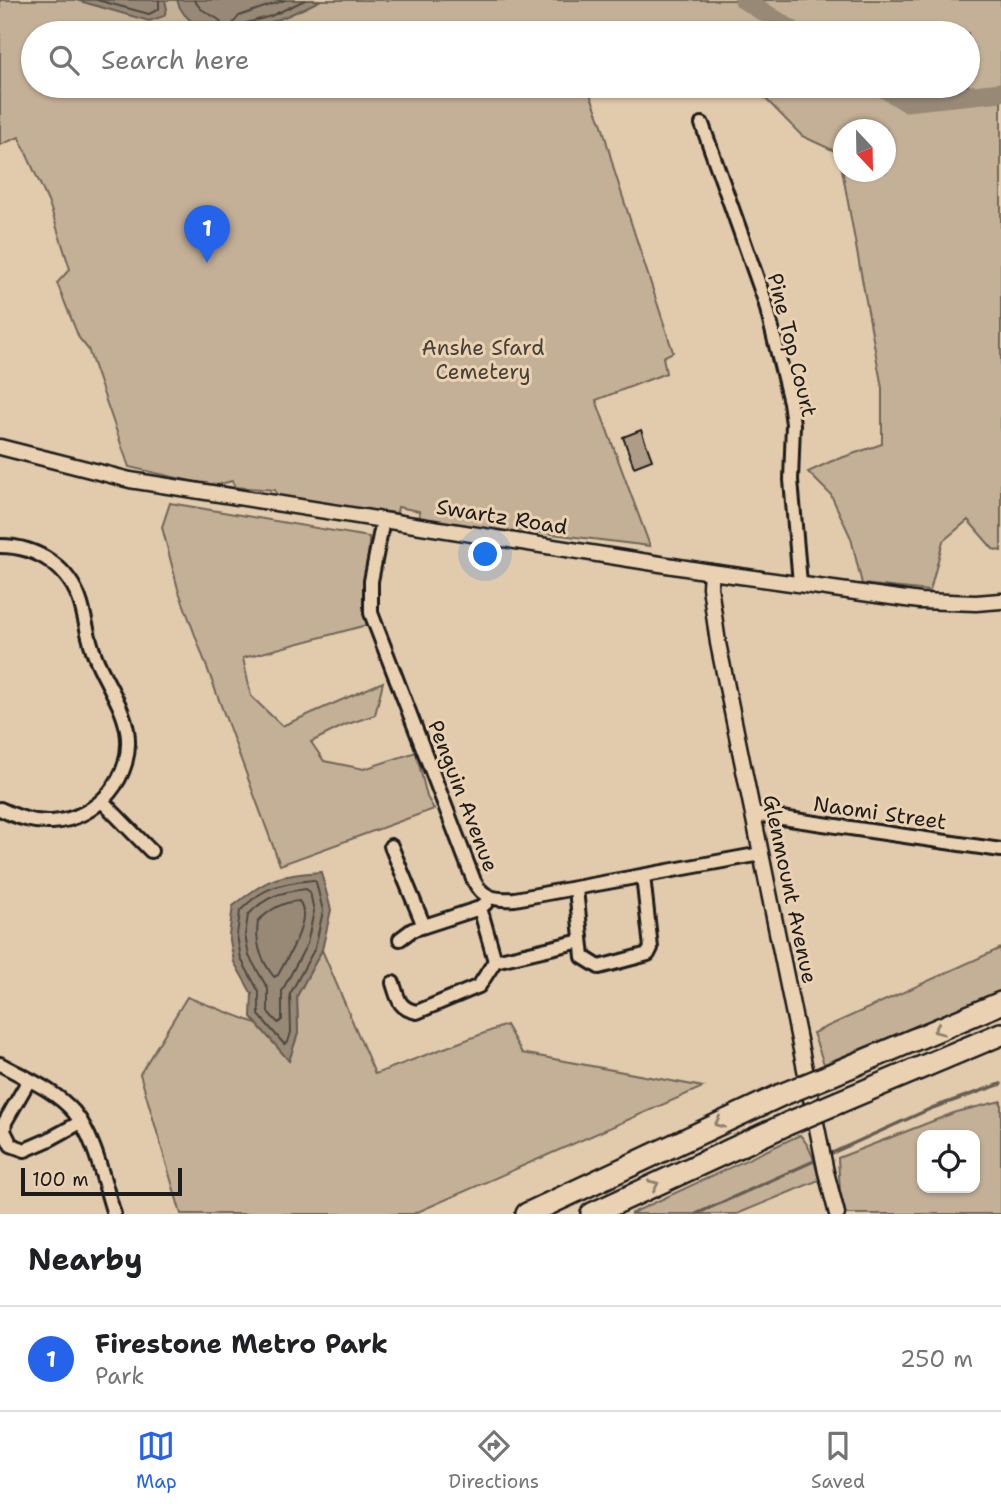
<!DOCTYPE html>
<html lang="en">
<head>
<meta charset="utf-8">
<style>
	body { margin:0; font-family:"Shantell Sans",sans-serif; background:#f2f2f2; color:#202124 }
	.controls { position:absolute; right:21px; bottom:21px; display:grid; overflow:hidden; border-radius:14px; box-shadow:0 2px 5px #0004 }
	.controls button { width:63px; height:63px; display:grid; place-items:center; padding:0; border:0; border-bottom:2px solid #e0e0e0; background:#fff; color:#202124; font:35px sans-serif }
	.compass { position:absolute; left:833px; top:119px; width:63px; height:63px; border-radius:50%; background:#fff; box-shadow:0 2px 5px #0004; rotate:158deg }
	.scale { position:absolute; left:21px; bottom:18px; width:161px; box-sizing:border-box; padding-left:7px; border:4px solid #1c1c1c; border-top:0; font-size:19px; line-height:24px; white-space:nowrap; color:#1c1c1c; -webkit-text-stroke:5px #ead1b2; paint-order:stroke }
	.you { position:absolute; left:486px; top:555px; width:24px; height:24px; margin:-18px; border:5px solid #fff; border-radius:50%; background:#1a73e8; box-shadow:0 0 0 10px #1a73e833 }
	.badge { display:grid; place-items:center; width:46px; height:46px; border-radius:50%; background:#2563eb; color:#fff; font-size:23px; font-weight:700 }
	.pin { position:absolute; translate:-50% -58px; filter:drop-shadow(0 2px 4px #0008) }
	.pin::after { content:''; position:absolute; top:37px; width:24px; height:21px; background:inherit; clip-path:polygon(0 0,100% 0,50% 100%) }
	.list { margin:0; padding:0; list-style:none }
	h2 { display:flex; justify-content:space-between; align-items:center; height:91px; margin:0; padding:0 28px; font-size:30px }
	h2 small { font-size:23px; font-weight:400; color:#757577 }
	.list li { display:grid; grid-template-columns:46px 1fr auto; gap:21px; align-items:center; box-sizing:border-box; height:105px; padding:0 28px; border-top:2px solid #e0e0e0 }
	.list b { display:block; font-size:26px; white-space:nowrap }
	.list p { margin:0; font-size:23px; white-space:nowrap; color:#757577 }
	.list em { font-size:23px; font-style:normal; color:#757577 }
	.icon { flex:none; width:38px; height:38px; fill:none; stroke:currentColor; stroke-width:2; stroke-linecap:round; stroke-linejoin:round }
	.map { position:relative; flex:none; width:1001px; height:1214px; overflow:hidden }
	.search { position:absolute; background:#fff; box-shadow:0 2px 5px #0004; left:21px; right:21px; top:21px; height:77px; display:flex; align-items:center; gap:18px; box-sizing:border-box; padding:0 24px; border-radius:38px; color:#757577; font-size:26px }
	.sheet { height:196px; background:#fff }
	nav { display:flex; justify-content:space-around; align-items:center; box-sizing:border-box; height:98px; border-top:2px solid #e0e0e0; background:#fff; font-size:19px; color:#757577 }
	nav a { display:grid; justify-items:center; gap:4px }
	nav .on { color:#2563eb }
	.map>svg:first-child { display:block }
	.green { fill:#c4b097; stroke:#70665a; stroke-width:2; fill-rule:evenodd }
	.water { fill:#988977; stroke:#665d53; stroke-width:2 }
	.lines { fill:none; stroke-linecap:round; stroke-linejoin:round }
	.shore { stroke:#4e4840; stroke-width:2 }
	.stream { stroke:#665d53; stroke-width:3.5 }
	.river { stroke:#988977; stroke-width:19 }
	.building { fill:#ae9c86; stroke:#1c1c1c; stroke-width:2 }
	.minor-casing { stroke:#1c1c1c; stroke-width:18 }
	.tertiary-casing { stroke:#1c1c1c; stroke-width:19 }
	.motorway-casing { stroke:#1c1c1c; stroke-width:26 }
	.minor { stroke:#ead1b2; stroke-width:12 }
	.tertiary { stroke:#ead1b2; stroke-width:14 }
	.motorway { stroke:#ead1b2; stroke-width:21 }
	.motorway-bridge-casing { stroke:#1c1c1c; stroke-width:26; stroke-linecap:butt }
	.motorway-bridge { stroke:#ead1b2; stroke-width:21 }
	.oneway { stroke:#8d806e }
	.labels { text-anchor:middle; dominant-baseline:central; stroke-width:6; stroke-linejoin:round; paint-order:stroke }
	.street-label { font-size:21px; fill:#1c1c1c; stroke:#ead1b2 }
	.park-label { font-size:21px; fill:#46413b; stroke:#ead1b2 }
</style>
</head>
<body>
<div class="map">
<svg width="1001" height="1214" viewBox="0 0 1001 1214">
	<rect width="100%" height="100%" fill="#e2caac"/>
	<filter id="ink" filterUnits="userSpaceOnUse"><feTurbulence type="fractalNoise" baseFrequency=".0143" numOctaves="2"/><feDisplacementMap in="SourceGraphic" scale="14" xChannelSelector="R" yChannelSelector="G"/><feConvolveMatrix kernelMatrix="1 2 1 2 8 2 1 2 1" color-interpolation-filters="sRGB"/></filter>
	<g filter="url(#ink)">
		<g class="green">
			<path d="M 0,0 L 1001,0 L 1001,551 L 993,549 L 968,520 L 943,541 L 930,591 L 862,584 L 851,538 L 831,495 L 808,472 L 832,461 L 882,444 L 882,388 L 839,153 L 802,136 L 753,86 L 968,86 L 968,33 L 33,33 L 33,86 L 587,86 L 602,125 L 615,173 L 673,352 L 663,357 L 666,373 L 596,400 L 650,546 L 519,530 L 515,534 L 420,518 L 419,511 L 398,507 L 397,513 L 278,499 L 275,490 L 235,487 L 232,481 L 213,486 L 129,467 L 88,349 L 79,338 L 57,283 L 70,269 L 50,206 L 19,137 L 0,145 ZM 844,130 L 886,130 L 886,172 L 844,172 Z"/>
			<polygon points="170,503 369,537 367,625 243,658 251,696 282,726 383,682 375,715 345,725 311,742 324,761 364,769 416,752 427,797 434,809 280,865 178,589 162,527"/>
			<polygon points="1001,948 1001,991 824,1064 813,1033"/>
			<polygon points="322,950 375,1074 506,1025 522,1053 703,1087 413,1214 181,1214 140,1074 187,997 256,1023 289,1060 298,1033 297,996"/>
			<path d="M 1001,1101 L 1001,1214 L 846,1214 L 840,1191 L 838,1158 L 956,1112 ZM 922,1135 L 975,1135 L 975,1188 L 922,1188 Z"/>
			<path d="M 800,1135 C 812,1148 815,1164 819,1180 L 737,1214 L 630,1214 Z"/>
		</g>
		<g class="water">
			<polygon points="76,0 165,0 167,9 164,16 149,21"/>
			<path d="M 177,0 L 321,0 C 297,12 238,41 212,32 C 207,31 202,27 197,25 C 187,19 180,11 177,0 Z"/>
			<path d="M 321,872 L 331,910 L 322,950 L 297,996 L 298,1033 L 289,1061 L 251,1017 L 252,994 L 234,962 L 229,935 L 233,906 C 270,877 275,876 321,872 Z"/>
		</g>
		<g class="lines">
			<g class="shore">
				<polyline points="97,0 149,14 159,9 159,0"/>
				<polyline points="194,0 201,9 218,19 227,31 239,16 285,0"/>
				<polyline points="239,33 243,24 271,16 305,0"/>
				<path d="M 313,880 L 316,882 L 323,911 L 315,948 L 290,994 L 291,1032 L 288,1042 L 284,1044 L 259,1015 L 259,992 L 241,959 L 237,935 L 240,911 C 262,887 282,883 313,880 Z"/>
				<path d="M 306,889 L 310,892 L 314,911 L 307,944 L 282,991 L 282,1020 L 278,1023 L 268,1012 L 268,989 L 249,956 L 245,935 L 248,915 C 266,896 281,892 306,889 Z"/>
				<path d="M 299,901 C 313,918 287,958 278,975 L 274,977 C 260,959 255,942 258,921 C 271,909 282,902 299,901 Z"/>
			</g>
			<g class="stream">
				<polyline points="832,1153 932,1108 1001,1084"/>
				<polyline points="696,1214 814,1161"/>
			</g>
			<g class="river">
				<polyline points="744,0 797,33"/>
				<polyline points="880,86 906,102 1001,92"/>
			</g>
		</g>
		<polygon class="building" points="641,430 652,460 634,467 623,437"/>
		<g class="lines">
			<g class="minor-casing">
				<g id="minor">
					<polyline points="702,124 765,301 790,402 793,424 791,480 800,583"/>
					<path d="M 383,520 L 371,581 L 371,613 L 474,881 C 483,899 496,900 515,899 L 761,854"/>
					<path d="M 0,546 C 38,546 70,568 81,604 C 86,621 88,639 95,656 C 104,680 122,703 127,730 C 135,776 98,819 52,822 C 33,823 17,817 0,809"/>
					<polyline points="102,801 151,851"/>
					<polyline points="754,814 1001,850"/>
					<polyline points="391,846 424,926"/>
					<polyline points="576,889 583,957 599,967 648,954 651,948 643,876"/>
					<polyline points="486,903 480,908 495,961"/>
					<polyline points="400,939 412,930 480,908"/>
					<path d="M 393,983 C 398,999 399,1009 417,1012 L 479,986 L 495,961 L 581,941"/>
					<path d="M 0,1064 C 25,1078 55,1090 74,1112 C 96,1139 103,1181 114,1214"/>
					<polyline points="29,1080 5,1122 4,1131 11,1145 25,1150 48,1140 81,1122"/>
				</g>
			</g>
			<g class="tertiary-casing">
				<g id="tertiary">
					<polyline points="0,447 130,480 711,572 920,601 976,603 1001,601"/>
					<polyline points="711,572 710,587 718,643 826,1172 837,1214"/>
				</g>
			</g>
			<g class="motorway-casing">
				<g id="motorway">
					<polyline points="833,1074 1001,1003"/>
					<polyline points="839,1102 1001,1034"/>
					<polyline points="527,1214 781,1095"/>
					<polyline points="592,1214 787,1124"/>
				</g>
			</g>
			<use href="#minor" class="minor"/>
			<use href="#tertiary" class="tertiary"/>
			<use href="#motorway" class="motorway"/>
			<g class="motorway-bridge-casing">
				<g id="motorway-bridge">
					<polyline points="781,1095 833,1074"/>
					<polyline points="787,1124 839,1102"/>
				</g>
			</g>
			<use href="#motorway-bridge" class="motorway-bridge"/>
		</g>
		<defs><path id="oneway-chevron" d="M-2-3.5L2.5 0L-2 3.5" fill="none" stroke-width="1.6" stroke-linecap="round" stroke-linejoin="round" transform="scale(1.75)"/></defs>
		<g class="oneway">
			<use href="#oneway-chevron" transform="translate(938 1030) rotate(157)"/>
			<use href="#oneway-chevron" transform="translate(719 1123) rotate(155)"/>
			<use href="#oneway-chevron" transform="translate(654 1185) rotate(-25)"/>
		</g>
	</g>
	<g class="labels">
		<g class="street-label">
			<text transform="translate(792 345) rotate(76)">Pine Top Court</text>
			<text transform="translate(502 517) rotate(9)">Swartz Road</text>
			<text transform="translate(463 796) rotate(69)">Penguin Avenue</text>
			<text transform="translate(880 813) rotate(8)">Naomi Street</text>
			<text transform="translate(790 889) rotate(78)">Glenmount Avenue</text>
		</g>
		<g class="park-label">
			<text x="483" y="348">Anshe Sfard<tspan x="483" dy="24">Cemetery</tspan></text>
		</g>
	</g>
</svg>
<div class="controls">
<button><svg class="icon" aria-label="locate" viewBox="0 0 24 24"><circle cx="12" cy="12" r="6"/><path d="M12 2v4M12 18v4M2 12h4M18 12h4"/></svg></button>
</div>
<svg class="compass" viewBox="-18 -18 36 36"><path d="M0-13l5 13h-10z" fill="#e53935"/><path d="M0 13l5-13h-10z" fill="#757577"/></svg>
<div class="scale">100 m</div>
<div class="you"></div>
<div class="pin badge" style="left:207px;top:263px">1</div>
<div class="search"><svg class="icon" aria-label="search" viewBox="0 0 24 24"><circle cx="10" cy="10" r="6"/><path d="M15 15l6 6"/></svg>Search here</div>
</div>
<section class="sheet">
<h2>Nearby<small></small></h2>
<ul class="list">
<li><span class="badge">1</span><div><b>Firestone Metro Park</b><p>Park</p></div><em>250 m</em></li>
</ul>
</section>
<nav>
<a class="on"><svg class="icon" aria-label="map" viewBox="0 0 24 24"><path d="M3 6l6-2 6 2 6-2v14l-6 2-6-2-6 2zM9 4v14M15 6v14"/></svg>Map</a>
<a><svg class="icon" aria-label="directions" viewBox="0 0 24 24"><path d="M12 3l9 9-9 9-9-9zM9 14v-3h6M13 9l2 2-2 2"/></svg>Directions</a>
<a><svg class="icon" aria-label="saved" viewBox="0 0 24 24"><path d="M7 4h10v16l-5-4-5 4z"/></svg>Saved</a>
</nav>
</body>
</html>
